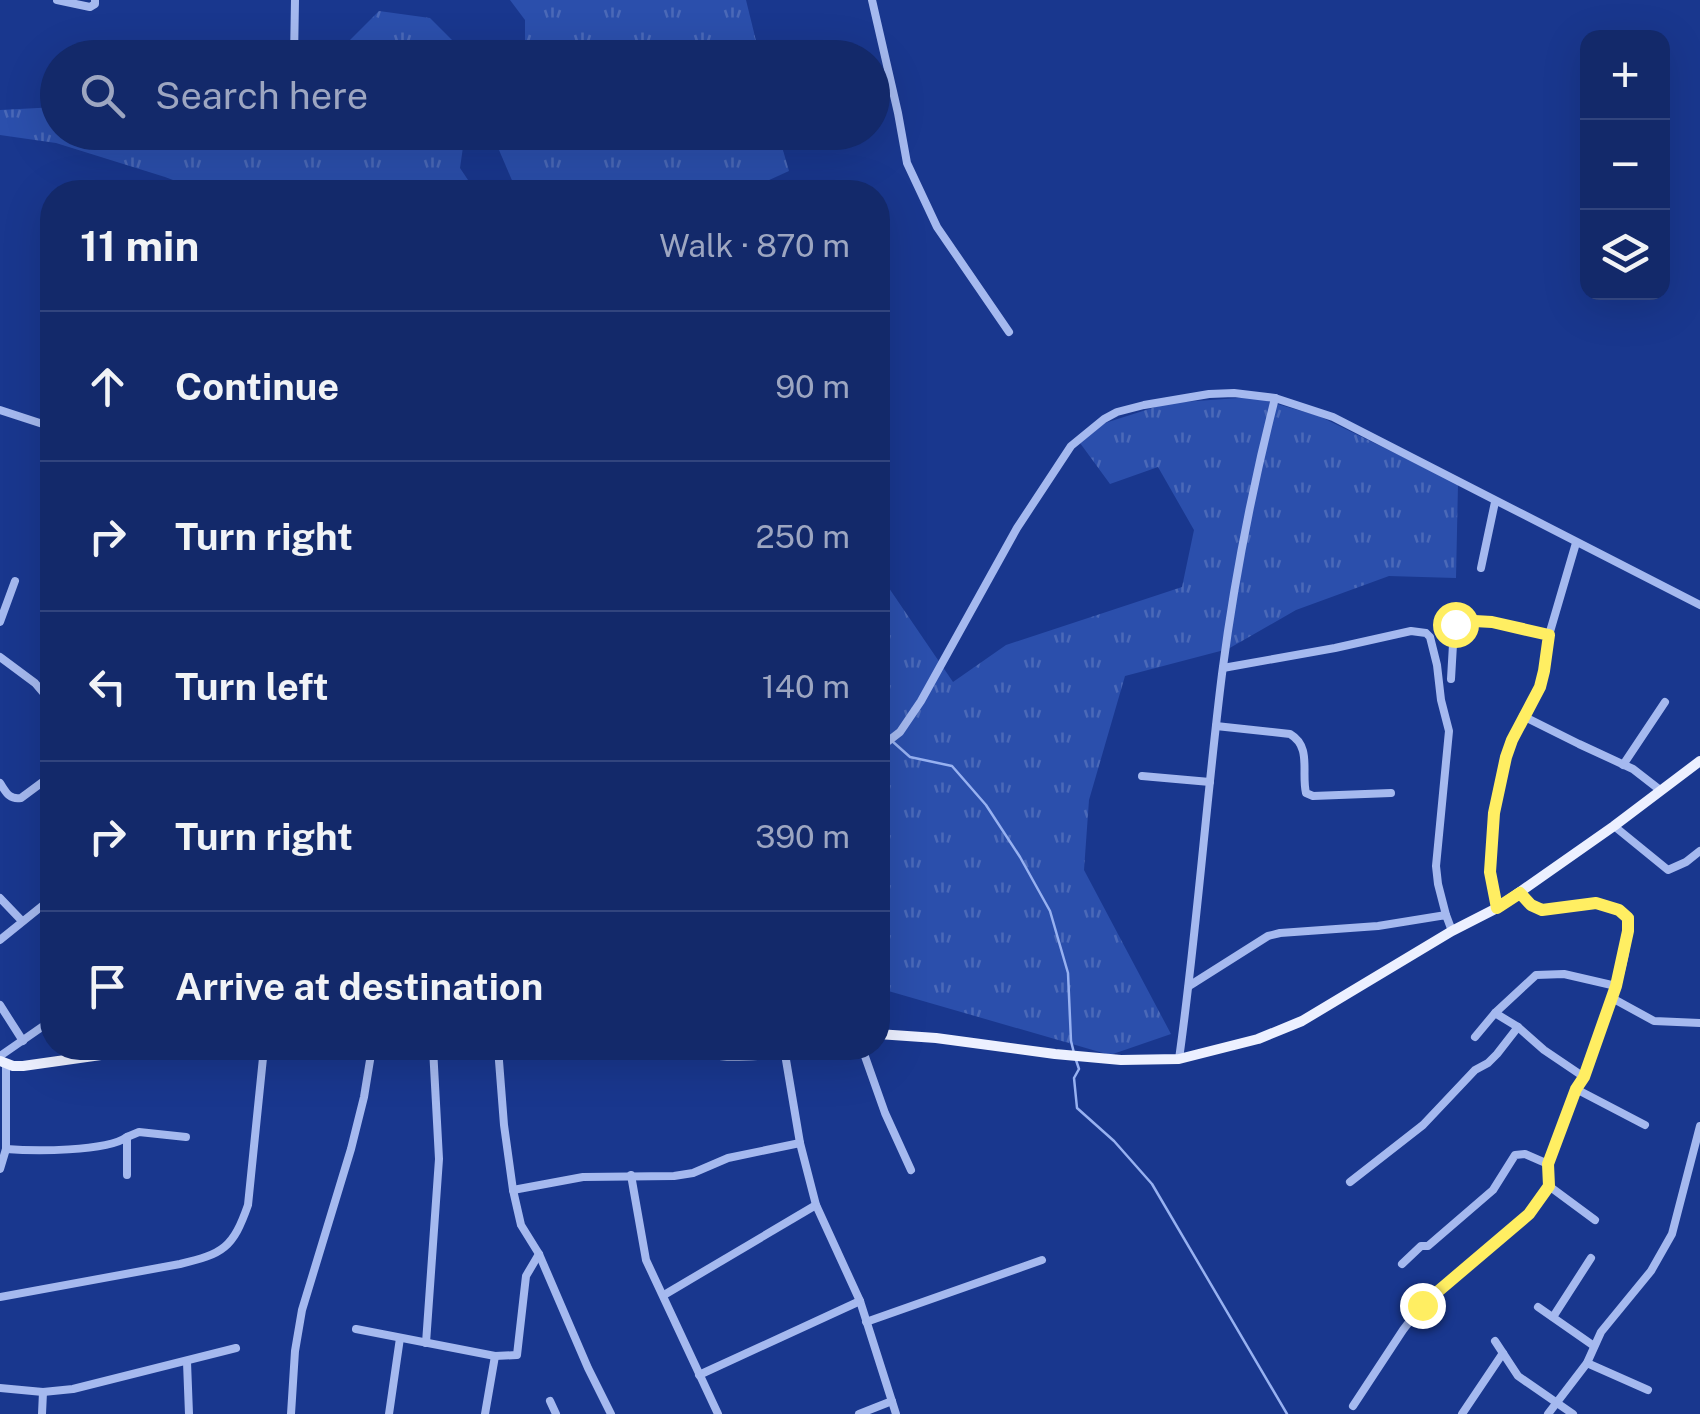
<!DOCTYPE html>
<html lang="en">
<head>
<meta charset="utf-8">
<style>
	body { margin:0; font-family:"Public Sans",sans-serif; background:#1c3170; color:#f1f3f6 }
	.controls { position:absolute; right:30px; top:30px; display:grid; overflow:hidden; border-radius:20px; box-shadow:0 10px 40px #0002 }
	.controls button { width:90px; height:90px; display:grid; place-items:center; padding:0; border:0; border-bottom:2px solid #32457e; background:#13296a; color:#f1f3f6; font:50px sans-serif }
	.stop { position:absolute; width:30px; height:30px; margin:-22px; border:8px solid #ffee62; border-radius:50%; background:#fff }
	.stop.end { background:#ffee62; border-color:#fff; box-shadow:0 2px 10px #0008 }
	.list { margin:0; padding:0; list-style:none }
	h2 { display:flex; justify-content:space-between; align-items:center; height:130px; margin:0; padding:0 40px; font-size:42px }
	h2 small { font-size:32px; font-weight:400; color:#9da6c1 }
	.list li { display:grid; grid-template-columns:65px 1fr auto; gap:30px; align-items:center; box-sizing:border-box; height:150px; padding:0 40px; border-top:2px solid #32457e }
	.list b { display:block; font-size:38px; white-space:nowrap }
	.list em { font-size:32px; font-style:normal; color:#9da6c1 }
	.icon { flex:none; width:55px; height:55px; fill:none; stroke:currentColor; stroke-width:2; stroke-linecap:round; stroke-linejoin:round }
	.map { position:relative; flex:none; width:1700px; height:1414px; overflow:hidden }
	.search { position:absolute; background:#13296a; box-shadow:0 10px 40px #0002; left:40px; top:40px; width:850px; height:110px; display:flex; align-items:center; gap:25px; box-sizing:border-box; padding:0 35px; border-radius:55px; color:#9da6c1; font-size:38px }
	.panel { position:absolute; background:#13296a; box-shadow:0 10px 40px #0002; left:40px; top:180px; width:850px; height:880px; border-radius:40px }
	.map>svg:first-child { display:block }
	.grass { fill:url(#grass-tufts) }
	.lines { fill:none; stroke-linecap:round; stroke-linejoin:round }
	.stream { stroke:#97b1f1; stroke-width:2.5 }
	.minor { stroke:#a5b9ef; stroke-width:8 }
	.major { stroke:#ecf0ff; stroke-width:10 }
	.route { stroke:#ffee62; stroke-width:12 }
</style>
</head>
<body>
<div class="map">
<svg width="1700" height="1414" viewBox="0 0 1700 1414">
	<defs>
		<pattern id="grass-tufts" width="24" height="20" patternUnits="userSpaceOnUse" patternTransform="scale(2.5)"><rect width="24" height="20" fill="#2b4fac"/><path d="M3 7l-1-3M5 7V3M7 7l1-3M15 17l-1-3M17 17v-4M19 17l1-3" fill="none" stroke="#4b69b8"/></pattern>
	</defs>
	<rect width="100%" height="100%" fill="#19378e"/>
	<g class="grass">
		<polygon points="510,0 746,0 760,57 525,57 525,20"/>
		<polygon points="379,11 430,18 456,44 461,57 350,57 350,40"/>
		<polygon points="57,107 58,132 465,133 460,168 476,192 205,192 165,177 56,143 0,135 0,110"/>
		<polygon points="508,133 778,133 789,171 743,192 517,192 499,150"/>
		<polygon points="1253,397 1319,416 1458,484 1456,578 1389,576 1296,610 1228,649 1125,676 1089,800 1084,870 1171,1034 1110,1055 878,988 878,572 953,682 1006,645 1182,587 1194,530 1158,467 1110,484 1080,443 1105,423 1168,403"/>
	</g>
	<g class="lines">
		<g class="stream">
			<polyline points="878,728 886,736"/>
			<polyline points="892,741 910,757 952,766 986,805 1020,857 1050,911 1068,973 1071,1041 1074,1053"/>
			<polyline points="1076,1060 1079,1069 1074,1078 1077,1108 1114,1141 1152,1184 1287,1414"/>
		</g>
		<g class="minor">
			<polyline points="57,0 90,7 95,4 95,0"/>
			<polyline points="872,0 898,113 907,163 937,227 1009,332"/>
			<polyline points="294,58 295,0"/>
			<polyline points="0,410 52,427"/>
			<polyline points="1481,568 1495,502"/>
			<polyline points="0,622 15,581"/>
			<polyline points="0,657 35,683 52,703"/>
			<polyline points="1223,668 1335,648 1411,631 1426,633 1430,637 1437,665 1441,700 1449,731 1436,866 1438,884 1446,915"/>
			<polyline points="1451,679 1454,627 1457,620 1492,622 1549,635"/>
			<polyline points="1523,716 1579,744 1633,769 1660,790"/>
			<path d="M 1216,726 L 1290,734 C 1312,747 1301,772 1306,793 L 1313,796 L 1391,793"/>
			<polyline points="878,749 900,732 921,701 1017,528 1071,446 1104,419 1117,412 1144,405 1209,394 1234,393 1275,398 1333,417 1700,605"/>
			<polyline points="1623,765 1665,702"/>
			<polyline points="1142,776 1210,782"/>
			<path d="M 0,783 C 6,792 9,800 21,798 L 52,775"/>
			<polyline points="1614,826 1668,870 1686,862 1700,851"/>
			<polyline points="0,898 22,921"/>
			<polyline points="1497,908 1490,872 1494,813 1506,757 1523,716 1540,687 1544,671 1549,635 1576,543"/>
			<polyline points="0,940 52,898"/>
			<polyline points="1189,986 1268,936 1280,933 1378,926 1446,915 1452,931"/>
			<polyline points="1612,998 1654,1021 1700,1023"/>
			<polyline points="0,1005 23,1041"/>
			<polyline points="1495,1013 1518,1027 1544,1050 1584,1077"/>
			<polyline points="1475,1037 1495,1013 1536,975 1564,974 1616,986"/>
			<polyline points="498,1048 504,1125 513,1190 521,1225 539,1254 588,1368 611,1414"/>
			<polyline points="862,1048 885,1113 911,1170"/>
			<polyline points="785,1054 800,1143 816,1205 860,1301 896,1414"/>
			<polyline points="0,1056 52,1020"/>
			<path d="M 1179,1059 C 1197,931 1206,802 1222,674 C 1234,581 1252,489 1275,398"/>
			<polyline points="1576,1089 1645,1125"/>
			<polyline points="127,1137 139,1132 186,1137"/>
			<path d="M 6,1149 C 33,1151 106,1152 127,1137 L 127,1175"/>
			<polyline points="0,1169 6,1149 6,1064"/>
			<polyline points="631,1175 646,1260 718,1414"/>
			<polyline points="1350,1182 1423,1125 1475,1070 1488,1063 1497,1054 1518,1027"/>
			<polyline points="1549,1186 1595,1220"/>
			<polyline points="513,1190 583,1177 674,1176 693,1173 728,1158 800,1143"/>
			<polyline points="1402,1264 1421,1246 1428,1246 1493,1190 1515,1155 1525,1154 1548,1164"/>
			<polyline points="664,1295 816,1205"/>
			<path d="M 0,1297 L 180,1264 C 223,1254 233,1248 248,1205 L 264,1048"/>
			<polyline points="1538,1307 1594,1346"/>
			<polyline points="1553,1317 1591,1258"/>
			<polyline points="866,1322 1042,1260"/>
			<polyline points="356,1329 495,1356 517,1355 526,1276 539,1254"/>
			<polyline points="1495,1341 1518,1376 1573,1414"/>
			<polyline points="426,1343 439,1159 433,1048"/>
			<polyline points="187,1362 189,1414"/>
			<polyline points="1587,1363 1648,1390"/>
			<polyline points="699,1375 860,1301"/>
			<polyline points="0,1388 43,1392 73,1389 236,1348"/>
			<polyline points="550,1401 556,1414"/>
			<path d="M 1353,1406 L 1403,1330 L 1422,1305 L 1529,1214 L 1549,1186 L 1548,1164 L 1576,1089 L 1584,1077 C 1599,1035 1631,962 1628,918 L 1619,910 L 1596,903 L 1542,911 L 1531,905 L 1520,893"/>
			<polyline points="42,1414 43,1392"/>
			<polyline points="291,1414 295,1351 302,1310 351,1149 364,1097 372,1048"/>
			<polyline points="389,1414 400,1338"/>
			<polyline points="485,1414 495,1356"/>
			<polyline points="859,1414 892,1401"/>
			<polyline points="1462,1414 1503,1353"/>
			<polyline points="1548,1414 1587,1363 1601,1332 1651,1271 1672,1234 1700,1126"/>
		</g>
		<g class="major">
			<polyline points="878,1034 936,1038 1055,1054 1121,1060 1179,1059 1258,1039 1302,1021 1452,931 1497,908 1614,826 1700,761"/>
			<path d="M 626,1048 C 689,1053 751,1062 814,1048"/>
			<polyline points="0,1061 13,1066 23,1066 122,1052 175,1048"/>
		</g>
	</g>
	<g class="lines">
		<polyline class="route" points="1422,1305 1529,1214 1549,1186 1548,1164 1576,1089 1584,1077 1616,986 1628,931 1628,918 1619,910 1596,903 1542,910 1531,905 1520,893 1497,908 1490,872 1494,813 1506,757 1512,740 1540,687 1544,671 1549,635 1492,622 1457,620 1455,624"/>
	</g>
</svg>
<div class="controls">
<button>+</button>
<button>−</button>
<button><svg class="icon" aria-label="layers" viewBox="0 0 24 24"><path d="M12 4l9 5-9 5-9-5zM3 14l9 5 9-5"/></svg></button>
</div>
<div class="stop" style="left:1455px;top:624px"></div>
<div class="stop end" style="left:1422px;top:1305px"></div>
<div class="search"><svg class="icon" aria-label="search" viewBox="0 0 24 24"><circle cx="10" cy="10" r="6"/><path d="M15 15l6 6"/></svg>Search here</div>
<section class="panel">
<h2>11 min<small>Walk · 870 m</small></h2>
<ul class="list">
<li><svg class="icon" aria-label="ahead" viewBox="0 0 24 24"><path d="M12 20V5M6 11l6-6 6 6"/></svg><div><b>Continue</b></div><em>90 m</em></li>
<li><svg class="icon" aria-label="right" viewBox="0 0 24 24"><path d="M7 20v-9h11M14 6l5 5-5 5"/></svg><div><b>Turn right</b></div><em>250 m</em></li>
<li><svg class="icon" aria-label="left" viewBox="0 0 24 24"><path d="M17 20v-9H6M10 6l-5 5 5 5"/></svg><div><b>Turn left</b></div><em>140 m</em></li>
<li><svg class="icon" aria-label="right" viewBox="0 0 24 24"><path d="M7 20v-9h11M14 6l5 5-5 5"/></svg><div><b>Turn right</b></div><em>390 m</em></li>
<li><svg class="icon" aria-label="arrive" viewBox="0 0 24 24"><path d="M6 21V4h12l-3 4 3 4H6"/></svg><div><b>Arrive at destination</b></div></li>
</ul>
</section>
</div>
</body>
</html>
